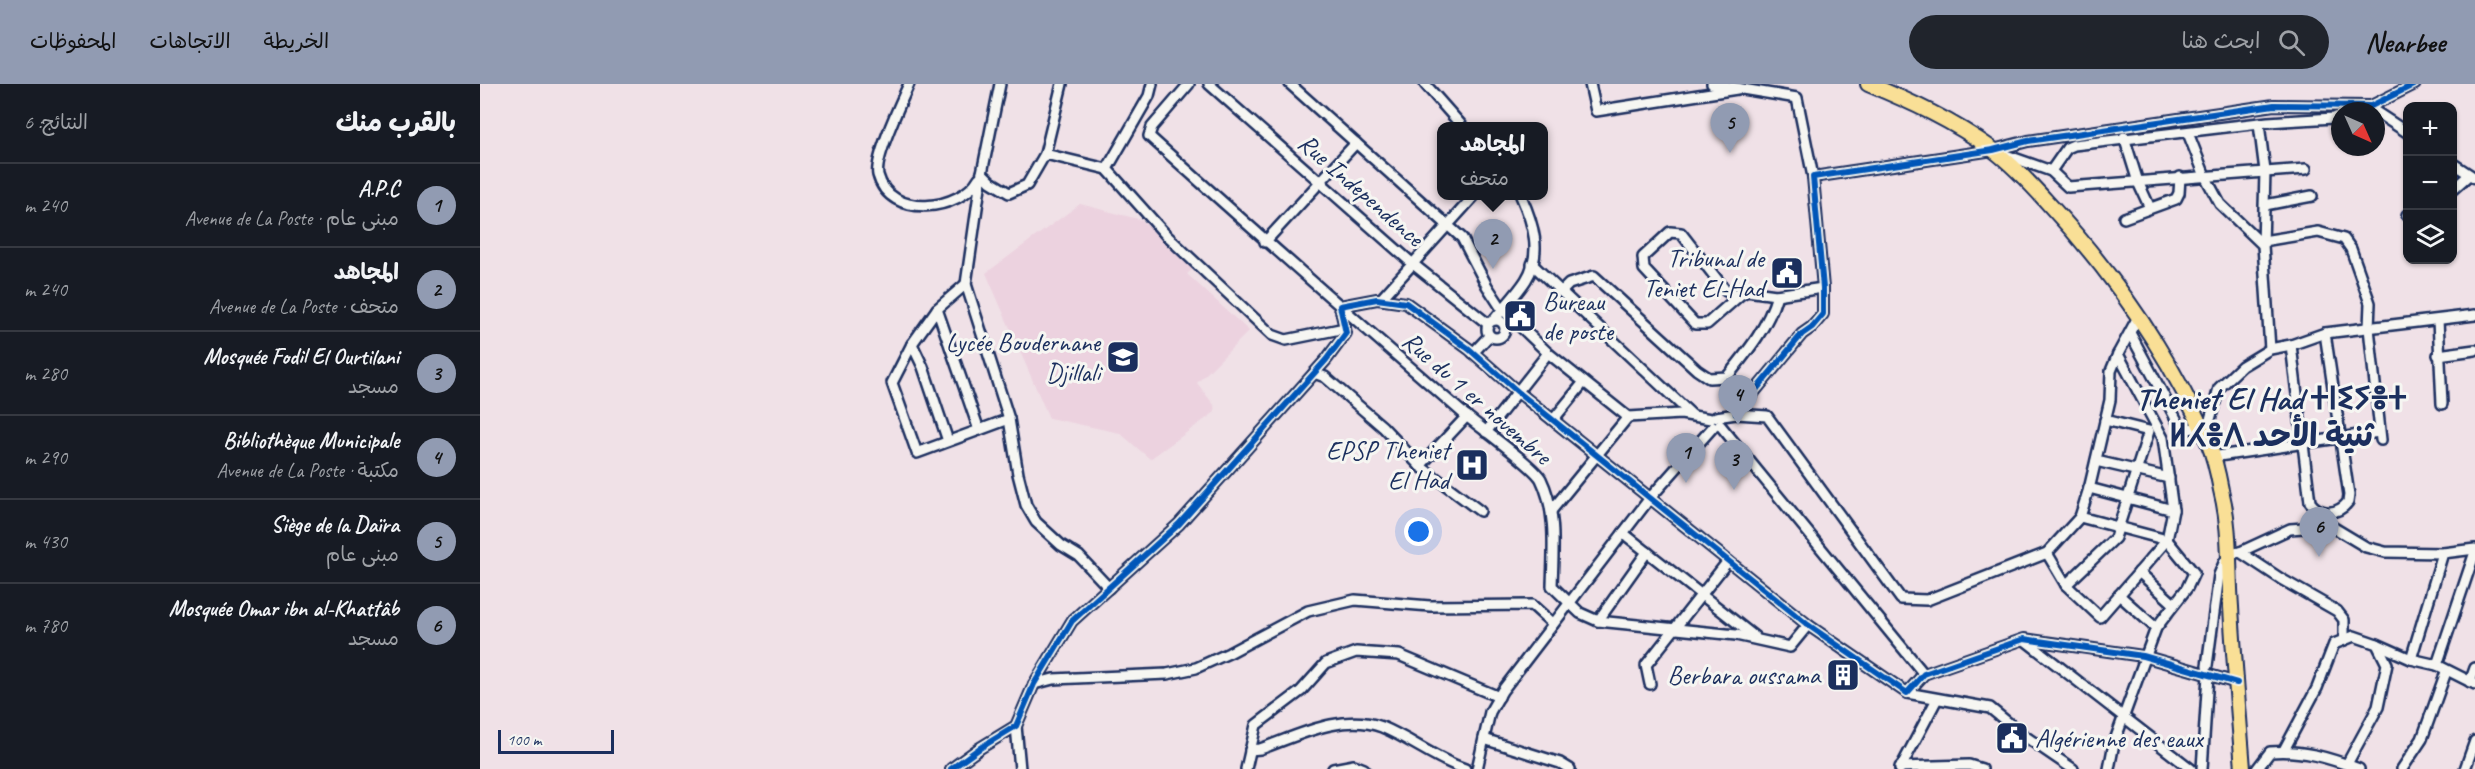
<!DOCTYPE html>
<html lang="ar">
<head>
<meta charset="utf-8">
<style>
	body { margin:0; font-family:Caveat,"Playpen Sans Arabic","Noto Sans Tifinagh",sans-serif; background:#20242c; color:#f1f3f6; direction:rtl }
	.controls { position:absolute; right:18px; top:18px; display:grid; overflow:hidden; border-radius:12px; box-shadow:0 2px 4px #0004 }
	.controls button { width:54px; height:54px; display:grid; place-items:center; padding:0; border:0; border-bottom:2px solid #363941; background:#171b24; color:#f1f3f6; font:30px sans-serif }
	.compass { position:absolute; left:1851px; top:18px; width:54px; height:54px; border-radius:50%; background:#171b24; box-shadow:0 2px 4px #0004; rotate:135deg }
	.scale { position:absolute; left:18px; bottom:15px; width:116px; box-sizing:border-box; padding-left:6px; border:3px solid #1b2f5e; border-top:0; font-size:16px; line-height:21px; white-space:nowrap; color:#1b2f5e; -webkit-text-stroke:4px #f6f6f2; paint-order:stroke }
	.you { position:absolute; left:939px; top:448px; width:21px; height:21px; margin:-15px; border:4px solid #fff; border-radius:50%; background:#1a73e8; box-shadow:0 0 0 9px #1a73e833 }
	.badge { display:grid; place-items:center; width:39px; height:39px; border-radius:50%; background:#919bb2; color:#111; font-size:20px; font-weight:700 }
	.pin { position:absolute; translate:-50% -50px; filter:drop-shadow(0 2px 3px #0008) }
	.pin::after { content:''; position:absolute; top:32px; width:21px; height:18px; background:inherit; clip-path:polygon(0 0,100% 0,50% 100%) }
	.popup { position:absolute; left:957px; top:38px; width:111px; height:78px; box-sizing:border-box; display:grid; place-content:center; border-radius:12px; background:#171b24; filter:drop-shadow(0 2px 4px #0005); font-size:20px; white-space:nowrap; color:#9ea1a6 }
	.popup b { font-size:22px; color:#f1f3f6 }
	.popup::after { content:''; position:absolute; left:50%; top:100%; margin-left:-12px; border:12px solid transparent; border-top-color:#171b24 }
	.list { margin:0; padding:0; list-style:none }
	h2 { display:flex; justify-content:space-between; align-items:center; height:78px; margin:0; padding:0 24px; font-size:26px }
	h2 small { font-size:20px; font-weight:400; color:#9ea1a6 }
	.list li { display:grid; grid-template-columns:39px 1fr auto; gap:18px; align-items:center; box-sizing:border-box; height:84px; padding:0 24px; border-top:2px solid #363941 }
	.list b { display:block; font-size:22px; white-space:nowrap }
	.list p { margin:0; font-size:20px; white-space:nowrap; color:#9ea1a6 }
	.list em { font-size:20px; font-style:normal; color:#9ea1a6 }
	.icon { flex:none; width:33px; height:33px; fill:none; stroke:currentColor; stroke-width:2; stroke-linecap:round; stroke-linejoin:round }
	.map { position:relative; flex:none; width:1995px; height:685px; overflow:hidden; direction:ltr }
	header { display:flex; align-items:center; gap:36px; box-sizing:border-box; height:84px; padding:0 30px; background:#919bb2; color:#111 }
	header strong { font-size:28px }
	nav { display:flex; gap:33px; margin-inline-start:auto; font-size:21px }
	.search { width:420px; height:54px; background:#20242c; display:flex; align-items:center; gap:15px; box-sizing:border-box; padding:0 21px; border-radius:33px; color:#9ea1a6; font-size:22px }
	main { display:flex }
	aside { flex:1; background:#171b24 }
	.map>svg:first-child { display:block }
	.built { fill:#ecd2df }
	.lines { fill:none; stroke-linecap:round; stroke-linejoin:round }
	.minor-casing { stroke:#1b2f5e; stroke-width:14 }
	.primary-casing { stroke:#1b2f5e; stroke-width:18 }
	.minor { stroke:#f6f6f2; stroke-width:9 }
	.primary { stroke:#f9df96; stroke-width:14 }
	.cycleway-casing { stroke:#f6f6f2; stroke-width:10 }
	.cycleway { stroke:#0057b8; stroke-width:6 }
	.labels { text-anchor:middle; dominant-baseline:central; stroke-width:6; stroke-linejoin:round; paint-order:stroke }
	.street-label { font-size:26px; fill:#1b2f5e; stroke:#f6f6f2 }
	.poi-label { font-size:26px; fill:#1b2f5e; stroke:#f6f6f2; text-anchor:end }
	.district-label { font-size:32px; font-weight:bold; fill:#1b2f5e; stroke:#f6f6f2 }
</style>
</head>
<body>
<header>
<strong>Nearbee</strong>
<div class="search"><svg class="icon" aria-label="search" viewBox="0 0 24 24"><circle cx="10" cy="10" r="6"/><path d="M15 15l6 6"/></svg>ابحث هنا</div>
<nav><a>الخريطة</a><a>الاتجاهات</a><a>المحفوظات</a></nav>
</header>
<main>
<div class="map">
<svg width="1995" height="685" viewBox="0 0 1995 685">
	<rect width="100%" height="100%" fill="#f0e1e7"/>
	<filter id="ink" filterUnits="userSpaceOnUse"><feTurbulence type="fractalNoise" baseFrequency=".0167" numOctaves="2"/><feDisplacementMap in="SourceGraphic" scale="12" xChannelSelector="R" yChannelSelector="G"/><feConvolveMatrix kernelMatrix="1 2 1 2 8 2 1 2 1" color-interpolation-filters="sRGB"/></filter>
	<g filter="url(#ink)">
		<polygon class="built" points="600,120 662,136 713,185 707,190 769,247 717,299 734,321 735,328 670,375 640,349 569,334 506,189"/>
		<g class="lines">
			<g class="minor-casing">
				<g id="minor">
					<path d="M 429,0 C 421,18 394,75 398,91 C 410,136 481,127 499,94"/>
					<polyline points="520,0 502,89 511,98 529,109 547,101 565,70 582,0"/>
					<polyline points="672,0 669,12 627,85 686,151 792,251 806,256 865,244"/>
					<path d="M 709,0 L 672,43 L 669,52 C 773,146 878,238 984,330 C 998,342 1054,382 1061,395 C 1077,428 1073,466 1072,502 L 1100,529 L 1118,537 L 1256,551 L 1310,563 L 1328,541"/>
					<polyline points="729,0 933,180 1008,240"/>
					<polyline points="810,0 982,154 1007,202 1022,225 1068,269 1148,333 1201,330 1231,335"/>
					<polyline points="945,0 982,42"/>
					<polyline points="1110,0 1116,27 1257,5"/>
					<polyline points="1232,0 1317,14 1333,93"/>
					<polyline points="1896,28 1928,49"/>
					<polyline points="1779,40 1785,87 1783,161 1790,265"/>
					<polyline points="1708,49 1725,92 1740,120 1783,161"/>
					<polyline points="1644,53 1658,98 1670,124"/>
					<polyline points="565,70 627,85"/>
					<polyline points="1523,70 1571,87 1588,103 1826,85"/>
					<polyline points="1972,79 1995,94"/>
					<polyline points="1571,87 1587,64 1594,61 1788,38 1854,34 1860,31"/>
					<polyline points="502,89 486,200 529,335 538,390 546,421 556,438 581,461 599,472 629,504"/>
					<polyline points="1972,106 1989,91"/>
					<polyline points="1785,121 1832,112"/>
					<polyline points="1927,131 1928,131"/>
					<polyline points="1644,134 1696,115 1699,109 1700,93"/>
					<polyline points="1783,157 1838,148 1864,155 1871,165 1890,219 1889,244 1901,356"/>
					<polyline points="785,158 876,59"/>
					<polyline points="1052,180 1212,331"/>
					<polyline points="486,200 457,225 432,260 412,299 437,369 529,335"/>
					<path d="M 1081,208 L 1089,200 L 1114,192 L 1217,286 L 1229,294 L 1247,293 C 1268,267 1288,243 1297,211"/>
					<polyline points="1260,211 1227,240 1215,240 1164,185 1163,173 1190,148 1201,149 1246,207 1260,211 1267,207 1296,211 1343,204"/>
					<polyline points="901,215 994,112"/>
					<polyline points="457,225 499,346"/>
					<circle cx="1016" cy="245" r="9"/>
					<path d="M 1014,236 C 1024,223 1037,210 1046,196 C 1063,169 1053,139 1041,112"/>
					<polyline points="1958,236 1962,320"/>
					<polyline points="1650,249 1702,346 1720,343"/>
					<polyline points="432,260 443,283 468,357"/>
					<path d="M 1811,261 L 1830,418 C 1840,432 1858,431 1868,418 L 1869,411 L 1845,249"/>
					<polyline points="993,269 1009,252"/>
					<polyline points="1958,271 1995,266"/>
					<polyline points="834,289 845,293 903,343 940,382 1000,427"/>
					<polyline points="1256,330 1322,250 1332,243 1343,230 1343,204 1333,93 1513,66 1548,57 1794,21 1891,22 1935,0"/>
					<polyline points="1236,333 1256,330 1287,332 1421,515 1447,516 1567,469 1600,433 1687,456 1714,489 1707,504 1676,544 1634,659 1629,685"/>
					<polyline points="1073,336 1104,298"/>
					<polyline points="1240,341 1444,590"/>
					<polyline points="1006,348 1068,269"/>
					<polyline points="1725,353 1739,304 1762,282 1790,265 1811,261 1845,249 1995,231"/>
					<polyline points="1732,373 1899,348"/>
					<polyline points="1616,377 1689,394"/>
					<polyline points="940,382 987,332"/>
					<polyline points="1609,404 1693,426"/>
					<polyline points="1071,427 1148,333"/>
					<polyline points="1600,433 1610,401 1630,316 1631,287 1638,270"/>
					<polyline points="1143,449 1275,553"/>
					<polyline points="1760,468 1801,495 1857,527 1864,536 1864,556"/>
					<polyline points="1567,469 1586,501 1620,533 1687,456 1693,426 1683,354 1638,270 1658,233"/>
					<polyline points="1659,488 1694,520"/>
					<polyline points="1586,501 1635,454 1669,347 1625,336"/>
					<polyline points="1639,511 1676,544"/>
					<polyline points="1118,537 1167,468"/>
					<polyline points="1546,557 1711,685"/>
					<polyline points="1897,560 1931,575 1957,581 1995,600"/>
					<polyline points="1931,575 1963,469"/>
					<polyline points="1957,581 1995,468"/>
					<polyline points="1727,582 1739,491 1744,479 1750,470 1760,468 1810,445 1851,442 1886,463 1905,468 1963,469 1995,465"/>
					<polyline points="1990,598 1995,584"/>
					<polyline points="554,600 573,595 687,590 716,584 749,569 828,527 875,516 950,522 1052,521 1073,540"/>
					<polyline points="1170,600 1166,581 1248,477"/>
					<polyline points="1427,609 1510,624 1543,651 1593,685"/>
					<polyline points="536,642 540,685"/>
					<polyline points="1004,655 1080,679 1090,685"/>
					<path d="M 770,666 L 780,665 C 817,652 862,628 902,643 C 931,655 955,675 985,685"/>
					<polyline points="1804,666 1837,604 1854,560 1874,552 1897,560 1907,580 1898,623 1867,680"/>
					<polyline points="1420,683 1489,681 1502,685"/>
					<polyline points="471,685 500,664 536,642 554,600 592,537 699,440 846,276 866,249 860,222 897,215 926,219 989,265 1038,308 1328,541 1427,609 1444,590 1544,555 1663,572 1757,599"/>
					<polyline points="766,685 776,641 821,607 846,579 876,568 919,571 1019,613"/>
					<polyline points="853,685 874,681 884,685"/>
					<polyline points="997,685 1010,628 1022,607 1170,414 1233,343"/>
					<polyline points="1420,685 1457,615"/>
					<polyline points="1722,685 1728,591"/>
					<path d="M 1777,685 L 1790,668 C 1821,665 1850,674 1879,685"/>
					<polyline points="1922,685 1942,655 1966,588"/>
					<polyline points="1985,685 1995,657"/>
				</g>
			</g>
			<g class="primary-casing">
				<path id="primary" d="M 1388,0 C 1432,18 1473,37 1512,65 C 1532,80 1550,99 1567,118 C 1632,188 1689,270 1728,358 C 1734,372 1738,390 1741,406 C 1751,445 1748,483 1751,523 C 1754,577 1759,631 1763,685"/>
			</g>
			<use href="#minor" class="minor"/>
			<use href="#primary" class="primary"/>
			<g class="cycleway-casing">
				<g id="cycleway">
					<polyline points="1256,330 1322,250 1332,243 1343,230 1343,204 1333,93 1513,66 1548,57 1794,21 1891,22 1935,0"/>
					<polyline points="471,685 500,664 536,642 554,600 592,537 699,440 846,276 866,249 860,222 897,215 926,219 989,265 1038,308 1328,541 1427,609 1444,590 1544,555 1663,572 1757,599"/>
				</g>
			</g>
			<use href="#cycleway" class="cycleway"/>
		</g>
	</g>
	<defs>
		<g id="civic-square" transform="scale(1.725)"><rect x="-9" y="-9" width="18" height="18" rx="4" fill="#1b2f5e" stroke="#f6f6f2"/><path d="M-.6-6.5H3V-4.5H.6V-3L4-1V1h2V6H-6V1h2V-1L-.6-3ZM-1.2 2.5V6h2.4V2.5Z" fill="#fff"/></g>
		<g id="school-square" transform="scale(1.725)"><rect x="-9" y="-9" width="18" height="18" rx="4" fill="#1b2f5e" stroke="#f6f6f2"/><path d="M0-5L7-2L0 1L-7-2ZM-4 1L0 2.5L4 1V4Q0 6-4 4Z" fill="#fff"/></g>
		<g id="hospital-square" transform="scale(1.725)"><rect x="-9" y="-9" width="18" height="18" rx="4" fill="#1b2f5e" stroke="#f6f6f2"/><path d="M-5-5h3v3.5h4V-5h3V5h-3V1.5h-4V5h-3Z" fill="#fff"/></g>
		<g id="building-square" transform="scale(1.725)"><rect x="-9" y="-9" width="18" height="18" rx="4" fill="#1b2f5e" stroke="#f6f6f2"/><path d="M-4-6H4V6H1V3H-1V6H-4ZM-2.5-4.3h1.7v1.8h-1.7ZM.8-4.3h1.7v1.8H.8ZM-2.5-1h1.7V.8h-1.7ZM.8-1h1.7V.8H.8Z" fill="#fff"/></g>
	</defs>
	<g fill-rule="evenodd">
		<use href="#civic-square" x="1307" y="189"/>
		<use href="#civic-square" x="1040" y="232"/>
		<use href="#school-square" x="643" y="273"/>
		<use href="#hospital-square" x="992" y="381"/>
		<use href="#building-square" x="1363" y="591"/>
		<use href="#civic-square" x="1532" y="654"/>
	</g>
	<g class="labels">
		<g class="street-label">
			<text transform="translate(881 106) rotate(41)">Rue Independence</text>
			<text transform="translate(997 314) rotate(41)">Rue du 1 er novembre</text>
		</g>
		<g class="poi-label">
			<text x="1284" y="174">Tribunal de<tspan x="1284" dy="30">Teniet El-Had</tspan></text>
			<text x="1063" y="217" text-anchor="start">Bureau<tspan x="1063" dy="30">de poste</tspan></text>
			<text x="620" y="258">Lycée Boudernane<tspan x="620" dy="30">Djillali</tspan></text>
			<text x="969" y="366">EPSP Theniet<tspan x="969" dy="30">El Had</tspan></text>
			<text x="1340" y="591">Berbara oussama</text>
			<text x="1555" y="654" text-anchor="start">Algérienne des eaux</text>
		</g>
		<g class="district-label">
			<text x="1791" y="314">Theniet El Had ⵜⵏⵉⵢⴻⵜ<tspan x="1791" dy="37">ⵍⵃⴻⴷ ثنية الأحد</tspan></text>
		</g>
	</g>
</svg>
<div class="controls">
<button>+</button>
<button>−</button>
<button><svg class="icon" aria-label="layers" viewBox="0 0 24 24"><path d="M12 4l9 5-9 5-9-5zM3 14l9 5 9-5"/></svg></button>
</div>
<svg class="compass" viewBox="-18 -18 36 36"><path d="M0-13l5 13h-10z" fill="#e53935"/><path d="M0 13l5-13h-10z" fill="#9ea1a6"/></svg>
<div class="scale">100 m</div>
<div class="you"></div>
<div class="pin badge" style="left:1206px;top:399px">1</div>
<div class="pin badge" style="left:1013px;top:185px">2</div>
<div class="popup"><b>المجاهد</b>متحف</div>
<div class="pin badge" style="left:1254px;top:406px">3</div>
<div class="pin badge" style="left:1258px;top:341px">4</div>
<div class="pin badge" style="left:1250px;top:69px">5</div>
<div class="pin badge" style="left:1839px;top:473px">6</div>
</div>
<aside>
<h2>بالقرب منك<small>النتائج: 6</small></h2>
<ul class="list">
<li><span class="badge">1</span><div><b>A.P.C</b><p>مبنى عام · Avenue de La Poste</p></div><em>240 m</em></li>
<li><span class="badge">2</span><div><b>المجاهد</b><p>متحف · Avenue de La Poste</p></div><em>240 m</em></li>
<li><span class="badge">3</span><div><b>Mosquée Fodil El Ourtilani</b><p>مسجد</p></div><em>280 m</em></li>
<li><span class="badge">4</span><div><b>Bibliothèque Municipale</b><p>مكتبة · Avenue de La Poste</p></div><em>290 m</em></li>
<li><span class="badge">5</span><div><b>Siège de la Daïra</b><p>مبنى عام</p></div><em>430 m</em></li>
<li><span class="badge">6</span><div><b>Mosquée Omar ibn al-Khattâb</b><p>مسجد</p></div><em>780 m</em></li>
</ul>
</aside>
</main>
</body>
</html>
